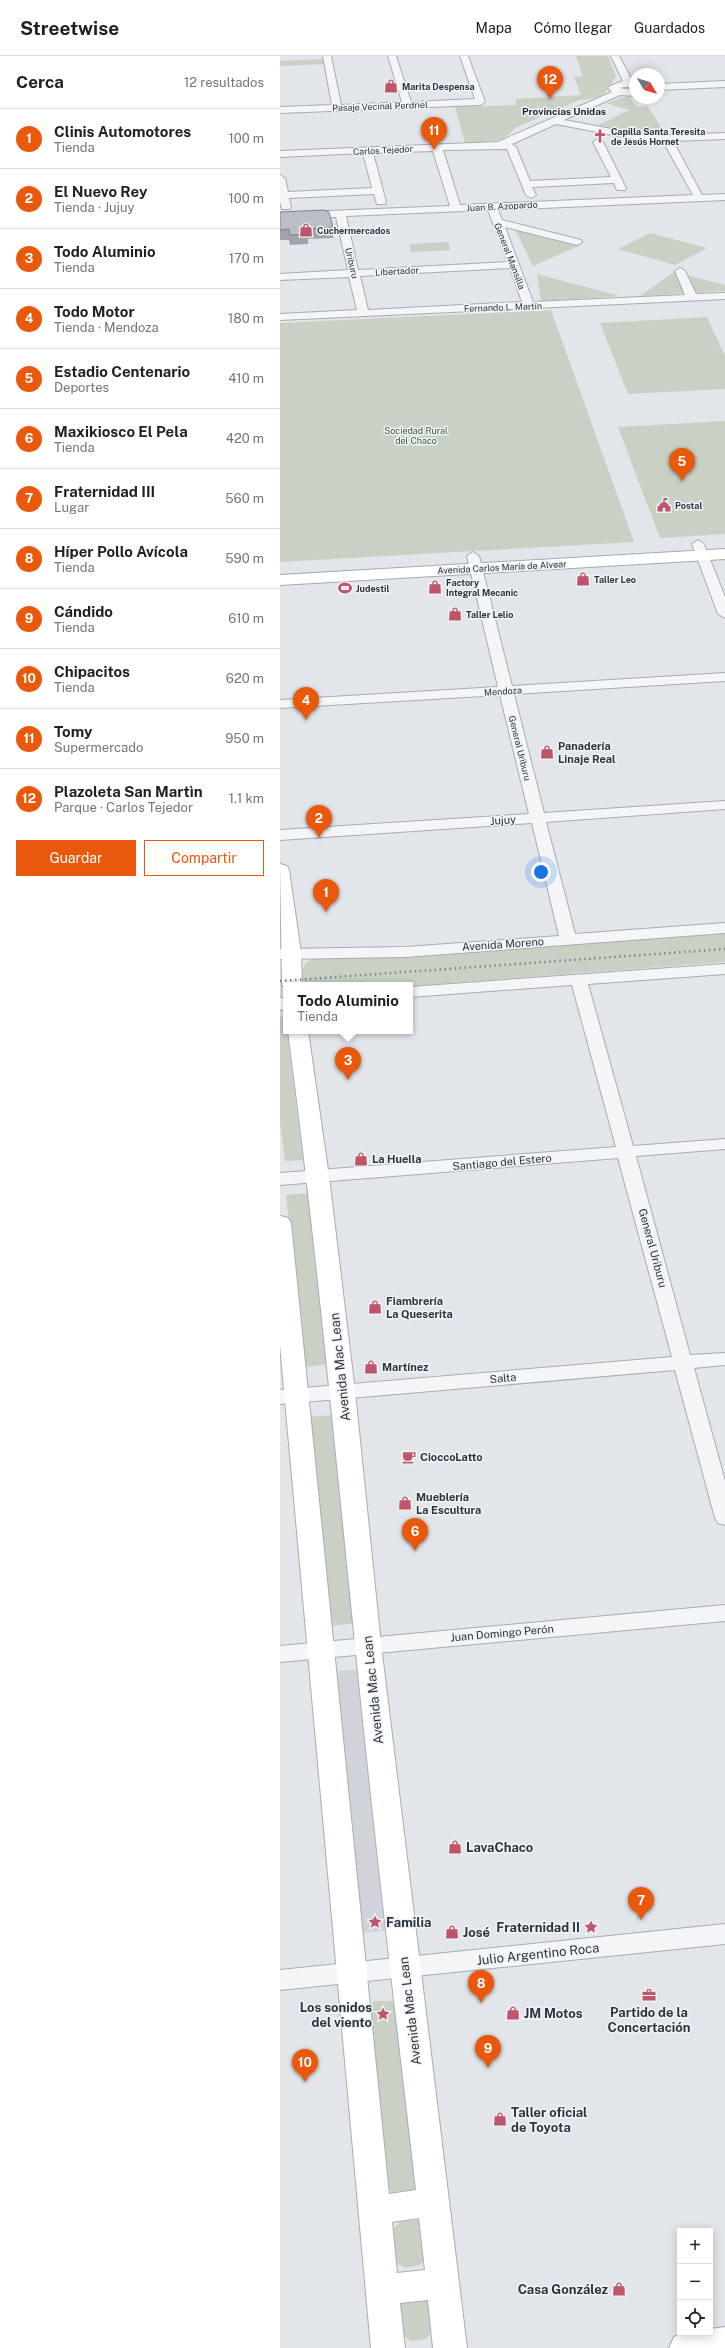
<!DOCTYPE html>
<html lang="es">
<head>
<meta charset="utf-8">
<style>
	body { margin:0; font-family:"Public Sans",sans-serif; background:#f2f2f2; color:#202124 }
	.controls { position:absolute; right:12px; bottom:12px; display:grid; overflow:hidden; border-radius:0px; box-shadow:0 2px 10px #0003 }
	.controls button { width:36px; height:36px; display:grid; place-items:center; padding:0; border:0; border-bottom:1px solid #e0e0e0; background:#fff; color:#202124; font:20px sans-serif }
	.compass { position:absolute; left:349px; top:12px; width:36px; height:36px; border-radius:50%; background:#fff; box-shadow:0 2px 10px #0003; rotate:128deg }
	.you { position:absolute; left:261px; top:816px; width:14px; height:14px; margin:-10px; border:3px solid #fff; border-radius:50%; background:#1a73e8; box-shadow:0 0 0 6px #1a73e833 }
	.badge { display:grid; place-items:center; width:26px; height:26px; border-radius:50%; background:#ea580c; color:#fff; font-size:13px; font-weight:700 }
	.pin { position:absolute; translate:-50% -33px; filter:drop-shadow(0 1px 2px #0008) }
	.pin::after { content:''; position:absolute; top:21px; width:14px; height:12px; background:inherit; clip-path:polygon(0 0,100% 0,50% 100%) }
	.popup { position:absolute; left:3px; top:926px; width:130px; height:52px; box-sizing:border-box; display:grid; place-content:center; border-radius:0px; background:#fff; filter:drop-shadow(0 1px 3px #0005); font-size:13px; white-space:nowrap; color:#757577 }
	.popup b { font-size:15px; color:#202124 }
	.popup::after { content:''; position:absolute; left:50%; top:100%; margin-left:-8px; border:8px solid transparent; border-top-color:#fff }
	.list { margin:0; padding:0; list-style:none }
	h2 { display:flex; justify-content:space-between; align-items:center; height:52px; margin:0; padding:0 16px; font-size:17px }
	h2 small { font-size:13px; font-weight:400; color:#757577 }
	.list li { display:grid; grid-template-columns:26px 1fr auto; gap:12px; align-items:center; box-sizing:border-box; height:60px; padding:0 16px; border-top:1px solid #e0e0e0 }
	.list b { display:block; font-size:15px; white-space:nowrap }
	.list p { margin:0; font-size:13px; white-space:nowrap; color:#757577 }
	.list em { font-size:13px; font-style:normal; color:#757577 }
	.actions { display:flex; gap:8px; padding:12px 16px }
	.actions a { flex:1; padding:9px 0; border:1px solid #ea580c; border-radius:0px; text-align:center; font-size:14px; color:#ea580c }
	.actions .main { background:#ea580c; color:#fff }
	.icon { flex:none; width:22px; height:22px; fill:none; stroke:currentColor; stroke-width:2; stroke-linecap:round; stroke-linejoin:round }
	.map { position:relative; flex:none; width:445px; height:2292px; overflow:hidden }
	header { display:flex; align-items:center; gap:24px; box-sizing:border-box; height:56px; padding:0 20px; background:#fff; border-bottom:1px solid #e0e0e0 }
	header strong { font-size:19px }
	nav { display:flex; gap:22px; margin-inline-start:auto; font-size:14px }
	main { display:flex }
	aside { flex:1; background:#fff }
	.map>svg:first-child { display:block }
	.built { fill:#d0d4da }
	.green { fill:#c8d1c4 }
	.lines { fill:none; stroke-linecap:round; stroke-linejoin:round }
	.minor-casing { stroke:#a8acb2; stroke-width:2 }
	.secondary-casing { stroke:#a8acb2; stroke-width:2 }
	.primary-casing { stroke:#a3aab3; stroke-width:2 }
	.minor { fill:#f4f5f7; fill-rule:evenodd }
	.secondary { fill:#fff; fill-rule:evenodd }
	.primary { fill:#fff; fill-rule:evenodd }
	.rail { stroke:#7d8590; stroke-width:2.5; stroke-dasharray:1.5 3.5; stroke-linecap:butt }
	.wall { fill:#a0a3a9 }
	.building { fill:#babec5; stroke:#82858a }
	.labels { text-anchor:middle; dominant-baseline:central; stroke-width:3; stroke-linejoin:round; paint-order:stroke }
	.far-poi-label { font-size:9px; font-weight:bold; fill:#2c343e; stroke:#f1f4f6; text-anchor:start }
	.far-street-label { font-size:9px; fill:#2c343e; stroke:#f1f4f6 }
	.far-park-label { font-size:9px; fill:#42593b; stroke:#f1f4f6 }
	.far-neighbourhood-label { font-size:10px; font-weight:bold; fill:#1e252f; stroke:#f1f4f6 }
	.poi-label { font-size:11px; font-weight:bold; fill:#2c343e; stroke:#f1f4f6; text-anchor:start }
	.street-label { font-size:11px; fill:#2c343e; stroke:#f1f4f6 }
	.near-street-label { font-size:13px; fill:#2c343e; stroke:#f1f4f6 }
	.near-poi-label { font-size:13px; font-weight:bold; fill:#2c343e; stroke:#f1f4f6; text-anchor:start }
</style>
</head>
<body>
<header>
<strong>Streetwise</strong>
<nav><a>Mapa</a><a>Cómo llegar</a><a>Guardados</a></nav>
</header>
<main>
<aside>
<h2>Cerca<small>12 resultados</small></h2>
<ul class="list">
<li><span class="badge">1</span><div><b>Clinis Automotores</b><p>Tienda</p></div><em>100 m</em></li>
<li><span class="badge">2</span><div><b>El Nuevo Rey</b><p>Tienda · Jujuy</p></div><em>100 m</em></li>
<li><span class="badge">3</span><div><b>Todo Aluminio</b><p>Tienda</p></div><em>170 m</em></li>
<li><span class="badge">4</span><div><b>Todo Motor</b><p>Tienda · Mendoza</p></div><em>180 m</em></li>
<li><span class="badge">5</span><div><b>Estadio Centenario</b><p>Deportes</p></div><em>410 m</em></li>
<li><span class="badge">6</span><div><b>Maxikiosco El Pela</b><p>Tienda</p></div><em>420 m</em></li>
<li><span class="badge">7</span><div><b>Fraternidad III</b><p>Lugar</p></div><em>560 m</em></li>
<li><span class="badge">8</span><div><b>Híper Pollo Avícola</b><p>Tienda</p></div><em>590 m</em></li>
<li><span class="badge">9</span><div><b>Cándido</b><p>Tienda</p></div><em>610 m</em></li>
<li><span class="badge">10</span><div><b>Chipacitos</b><p>Tienda</p></div><em>620 m</em></li>
<li><span class="badge">11</span><div><b>Tomy</b><p>Supermercado</p></div><em>950 m</em></li>
<li><span class="badge">12</span><div><b>Plazoleta San Martìn</b><p>Parque · Carlos Tejedor</p></div><em>1.1 km</em></li>
</ul>
<div class="actions"><a class="main">Guardar</a><a>Compartir</a></div>
</aside>
<div class="map">
<svg width="445" height="2292" viewBox="0 0 445 2292">
	<rect width="100%" height="100%" fill="#e2e5e9"/>
	<polygon class="built" points="80,1613 109,1874 77,1878 51,1616"/>
	<g class="green">
		<path d="M 296,0 L 328,0 L 336,21 L 325,37 L 315,42 L 299,44 L 235,72 C 223,89 203,86 185,87 L 175,51 L 236,49 L 236,43 L 301,39 L 294,21 L 303,20 Z"/>
		<polygon points="44,3 45,8 0,10 0,5"/>
		<polygon points="348,40 357,51 367,50 386,78 369,80 318,69 349,54 326,47"/>
		<polygon points="235,173 301,189 253,210"/>
		<polygon points="370,177 427,192 395,209 338,193"/>
		<polygon points="168,186 170,194 131,196 129,188"/>
		<polygon points="394,216 445,229 445,235 360,240"/>
		<polygon points="257,218 340,240 261,245"/>
		<polygon points="271,254 354,486 0,506 0,267"/>
		<polygon points="427,261 445,300 445,333 348,338 320,267"/>
		<polygon points="445,365 445,478 380,482 338,371"/>
		<polygon points="445,877 445,906 130,930 25,929 21,918 26,906 40,900 103,900"/>
		<polygon points="5,960 23,1104 5,1105 0,1067 0,961"/>
		<polygon points="28,1137 49,1308 25,1311 6,1139"/>
		<polygon points="52,1359 77,1567 50,1570 28,1361"/>
		<polygon points="94,1945 113,1945 119,1950 141,2127 135,2137 116,2139 106,2131 87,1954"/>
		<polygon points="138,2164 148,2172 150,2197 140,2209 125,2212 114,2206 111,2174 122,2165"/>
		<polygon points="143,2239 155,2247 158,2270 146,2283 131,2285 120,2277 116,2253 129,2240"/>
	</g>
	<g class="lines">
		<g class="minor-casing">
			<g id="minor">
				<polygon points="43,0 51,0 61,49 122,46 108,0 116,0 131,46 195,43 180,0 188,0 205,46 200,49 0,57 0,51 52,49"/>
				<path d="M 331,0 L 339,0 L 352,24 L 355,24 L 355,30 L 339,32 L 355,34 L 355,40 L 340,39 L 284,64 L 369,80 L 445,77 L 445,83 L 393,85 L 422,139 L 445,138 L 445,144 L 218,154 L 222,164 L 301,184 L 302,186 L 297,189 L 225,171 L 253,246 L 405,239 L 395,215 L 400,212 L 405,215 L 416,238 L 445,237 L 445,243 L 0,264 L 0,258 L 77,254 L 69,221 L 0,224 L 0,218 L 68,214 L 56,161 L 0,163 L 0,157 L 170,150 L 153,95 L 93,97 L 106,146 L 105,148 L 97,148 L 94,138 L 9,142 L 11,151 L 10,153 L 2,153 L 0,146 L 0,119 L 5,122 L 8,136 L 92,132 L 83,97 L 0,101 L 0,95 L 218,86 L 332,36 L 328,32 L 330,30 L 343,25 ZM 276,68 L 369,86 L 383,85 L 413,139 L 180,149 L 163,94 L 227,93 L 246,139 L 251,142 L 256,139 L 252,131 L 334,127 L 337,134 L 345,134 L 346,132 L 323,86 L 318,83 L 313,86 L 331,121 L 250,125 L 236,91 L 232,88 ZM 208,154 L 228,206 L 78,214 L 66,160 ZM 230,212 L 242,246 L 88,254 L 80,220 Z"/>
				<polygon points="445,25 445,31 379,34 379,28"/>
				<polygon points="418,484 424,488 445,541 445,562 438,558 412,488"/>
				<polygon points="193,496 199,500 232,630 445,617 445,625 234,638 264,757 445,745 445,753 266,766 295,878 445,867 445,877 125,901 0,903 0,893 125,891 279,880 252,767 0,784 0,774 249,758 220,639 0,652 0,644 218,631 187,500"/>
				<polygon points="445,908 445,918 308,928 353,1090 445,1083 445,1093 356,1100 410,1299 445,1297 445,1309 414,1312 445,1425 445,1469 438,1467 435,1462 395,1314 0,1348 0,1334 392,1301 338,1102 0,1129 0,1117 336,1091 292,929 130,941 130,931"/>
				<polygon points="445,1549 445,1565 0,1606 0,1590"/>
				<polygon points="445,1868 445,1888 0,1934 0,1914"/>
			</g>
		</g>
		<g class="secondary-casing">
			<g id="secondary">
				<polygon points="0,808 7,810 9,814 21,897 22,929 6,929 6,933 2,929"/>
				<polygon points="6,941 6,953 0,954 0,942"/>
				<path d="M 8,975 L 28,975 L 49,1121 L 75,1336 L 101,1589 L 187,2292 L 153,2292 L 148,2244 L 120,2247 L 125,2292 L 91,2292 L 0,1289 L 0,1160 L 8,1162 L 11,1167 L 109,2138 L 136,2134 C 115,1952 93,1769 75,1587 C 54,1382 35,1178 8,975 ZM 139,2162 L 145,2214 L 117,2217 L 112,2166 Z"/>
			</g>
		</g>
		<g class="primary-casing">
			<g id="primary">
				<polygon points="445,493 445,503 0,529 0,519"/>
				<polygon points="445,2271 445,2292 389,2292 394,2281 404,2277 430,2277 430,2273"/>
			</g>
		</g>
		<use href="#minor" class="minor"/>
		<use href="#secondary" class="secondary"/>
		<use href="#primary" class="primary"/>
		<polyline class="rail" points="0,925 445,893"/>
	</g>
	<polygon class="wall" points="0,156 53,171 53,182 28,183 28,188 10,189 9,184 0,184"/>
	<polygon class="building" points="44,154 49,156 53,171 27,173 28,178 10,179 9,173 0,174 0,156"/>
	<defs>
		<g id="shop-bare" transform="scale(1.08)"><path d="M-5-2.5h2.3a2.7 3.5 0 0 1 5.4 0H5L5.5 6h-11ZM-1.5-2.5h3a1.5 2.3 0 0 0-3 0Z" fill="#be566b" stroke="#f1f4f6" stroke-width="2.5" paint-order="stroke"/></g>
		<g id="church-bare" transform="scale(1.08)"><path d="M-1.2-6h2.4v3.5h3.3v2.4h-3.3V6h-2.4V-.1h-3.3v-2.4h3.3Z" fill="#be566b" stroke="#f1f4f6" stroke-width="2.5" paint-order="stroke"/></g>
		<g id="civic-bare" transform="scale(1.08)"><path d="M-.6-6.5H3V-4.5H.6V-3L4-1V1h2V6H-6V1h2V-1L-.6-3ZM-1.2 2.5V6h2.4V2.5Z" fill="#be566b" stroke="#f1f4f6" stroke-width="2.5" paint-order="stroke"/></g>
		<g id="stadium-bare" transform="scale(1.08)"><path d="M0-5a6.5 5 0 1 0 0 10a6.5 5 0 1 0 0-10ZM-3.5-1.8h7v3.6h-7Z" fill="#be566b" stroke="#f1f4f6" stroke-width="2.5" paint-order="stroke"/></g>
		<g id="cafe-bare" transform="scale(1.08)"><path d="M-5.5-4.5H6V0H3Q3 3.5 0 3.5H-2.5Q-5.5 3.5-5.5 0ZM3-3.2v2h1.7v-2ZM-6 4.5H4V6H-6Z" fill="#be566b" stroke="#f1f4f6" stroke-width="2.5" paint-order="stroke"/></g>
		<g id="sight-bare" transform="scale(1.08)"><path d="M0-6L1.8-2.2L6-1.7L2.9 1.2L3.7 5.4L0 3.3L-3.7 5.4L-2.9 1.2L-6-1.7L-1.8-2.2Z" fill="#be566b" stroke="#f1f4f6" stroke-width="2.5" paint-order="stroke"/></g>
		<g id="office-bare" transform="scale(1.08)"><path d="M-6-3h4V-5.5h4V-3h4V5H-6ZM-1-4.5V-3h2v-1.5ZM-6 0V1H6V0Z" fill="#be566b" stroke="#f1f4f6" stroke-width="2.5" paint-order="stroke"/></g>
	</defs>
	<g fill-rule="evenodd">
		<use href="#shop-bare" x="111" y="30"/>
		<use href="#church-bare" x="320" y="80"/>
		<use href="#shop-bare" x="26" y="174"/>
		<use href="#civic-bare" x="384" y="449"/>
		<use href="#shop-bare" x="303" y="523"/>
		<use href="#shop-bare" x="155" y="531"/>
		<use href="#stadium-bare" x="65" y="532"/>
		<use href="#shop-bare" x="175" y="558"/>
		<use href="#shop-bare" x="267" y="696"/>
		<use href="#shop-bare" x="81" y="1103"/>
		<use href="#shop-bare" x="95" y="1251"/>
		<use href="#shop-bare" x="91" y="1311"/>
		<use href="#cafe-bare" x="129" y="1401"/>
		<use href="#shop-bare" x="125" y="1447"/>
		<use href="#shop-bare" x="175" y="1791"/>
		<use href="#sight-bare" x="95" y="1866"/>
		<use href="#sight-bare" x="311" y="1871"/>
		<use href="#shop-bare" x="172" y="1876"/>
		<use href="#office-bare" x="369" y="1939"/>
		<use href="#shop-bare" x="233" y="1957"/>
		<use href="#sight-bare" x="103" y="1958"/>
		<use href="#shop-bare" x="220" y="2063"/>
		<use href="#shop-bare" x="339" y="2233"/>
	</g>
	<g class="labels">
		<g class="far-poi-label">
			<text x="122" y="30">Marita Despensa</text>
			<text x="331" y="75">Capilla Santa Teresita<tspan x="331" dy="10">de Jesús Hornet</tspan></text>
			<text x="37" y="174">Cuchermercados</text>
			<text x="395" y="449">Postal</text>
			<text x="314" y="523">Taller Leo</text>
			<text x="166" y="526">Factory<tspan x="166" dy="10">Integral Mecanic</tspan></text>
			<text x="76" y="532">Judestil</text>
			<text x="186" y="558">Taller Lelio</text>
		</g>
		<g class="far-street-label">
			<text transform="translate(100 50) rotate(-2)">Pasaje Vecinal Perdriel</text>
			<text transform="translate(103 94) rotate(-3)">Carlos Tejedor</text>
			<text transform="translate(222 150) rotate(-3)">Juan B. Azopardo</text>
			<text transform="translate(230 200) rotate(69)">General Mansilla</text>
			<text transform="translate(72 207) rotate(77)">Uriburu</text>
			<text transform="translate(117 215) rotate(-3)">Libertador</text>
			<text transform="translate(223 251) rotate(-2)">Fernando L. Martín</text>
			<text transform="translate(222 511) rotate(-3)">Avenida Carlos María de Alvear</text>
			<text transform="translate(223 635) rotate(-4)">Mendoza</text>
			<text transform="translate(240 692) rotate(76)">General Uriburu</text>
		</g>
		<g class="far-park-label">
			<text x="136" y="374">Sociedad Rural<tspan x="136" dy="10">del Chaco</tspan></text>
		</g>
		<g class="far-neighbourhood-label">
			<text x="284" y="55">Provincias Unidas</text>
		</g>
		<g class="poi-label">
			<text x="278" y="690">Panadería<tspan x="278" dy="13">Linaje Real</tspan></text>
			<text x="92" y="1103">La Huella</text>
			<text x="106" y="1245">Fiambrería<tspan x="106" dy="13">La Queserita</tspan></text>
			<text x="102" y="1311">Martínez</text>
			<text x="140" y="1401">CioccoLatto</text>
			<text x="136" y="1441">Mueblería<tspan x="136" dy="13">La Escultura</tspan></text>
		</g>
		<g class="street-label">
			<text transform="translate(223 764) rotate(-4)">Jujuy</text>
			<text transform="translate(223 888) rotate(-4)">Avenida Moreno</text>
			<text transform="translate(222 1106) rotate(-5)">Santiago del Estero</text>
			<text transform="translate(373 1192) rotate(75)">General Uriburu</text>
			<text transform="translate(223 1322) rotate(-5)">Salta</text>
			<text transform="translate(222 1577) rotate(-5)">Juan Domingo Perón</text>
		</g>
		<g class="near-street-label">
			<text transform="translate(60 1311) rotate(-96)">Avenida Mac Lean</text>
			<text transform="translate(93 1634) rotate(-96)">Avenida Mac Lean</text>
			<text transform="translate(258 1898) rotate(-6)">Julio Argentino Roca</text>
			<text transform="translate(130 1955) rotate(-97)">Avenida Mac Lean</text>
		</g>
		<g class="near-poi-label">
			<text x="186" y="1791">LavaChaco</text>
			<text x="106" y="1866">Familia</text>
			<text x="300" y="1871" text-anchor="end">Fraternidad II</text>
			<text x="183" y="1876">José</text>
			<text x="92" y="1951" text-anchor="end">Los sonidos<tspan x="92" dy="15">del viento</tspan></text>
			<text x="369" y="1956" text-anchor="middle">Partido de la<tspan x="369" dy="15">Concertación</tspan></text>
			<text x="244" y="1957">JM Motos</text>
			<text x="231" y="2056">Taller oficial<tspan x="231" dy="15">de Toyota</tspan></text>
			<text x="328" y="2233" text-anchor="end">Casa González</text>
		</g>
	</g>
</svg>
<div class="controls">
<button>+</button>
<button>−</button>
<button><svg class="icon" aria-label="locate" viewBox="0 0 24 24"><circle cx="12" cy="12" r="6"/><path d="M12 2v4M12 18v4M2 12h4M18 12h4"/></svg></button>
</div>
<svg class="compass" viewBox="-18 -18 36 36"><path d="M0-13l5 13h-10z" fill="#e53935"/><path d="M0 13l5-13h-10z" fill="#757577"/></svg>
<div class="you"></div>
<div class="pin badge" style="left:46px;top:856px">1</div>
<div class="pin badge" style="left:39px;top:782px">2</div>
<div class="pin badge" style="left:68px;top:1024px">3</div>
<div class="popup"><b>Todo Aluminio</b>Tienda</div>
<div class="pin badge" style="left:26px;top:664px">4</div>
<div class="pin badge" style="left:402px;top:425px">5</div>
<div class="pin badge" style="left:135px;top:1495px">6</div>
<div class="pin badge" style="left:361px;top:1864px">7</div>
<div class="pin badge" style="left:201px;top:1947px">8</div>
<div class="pin badge" style="left:208px;top:2012px">9</div>
<div class="pin badge" style="left:25px;top:2026px">10</div>
<div class="pin badge" style="left:154px;top:94px">11</div>
<div class="pin badge" style="left:270px;top:43px">12</div>
</div>
</main>
</body>
</html>
